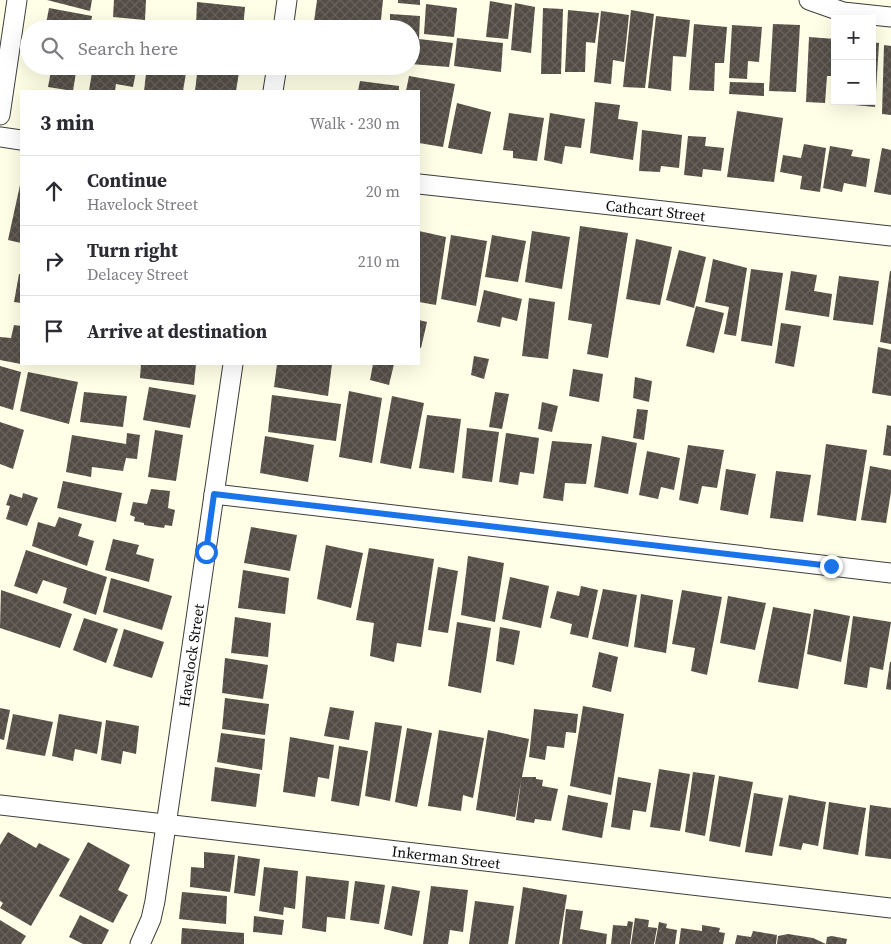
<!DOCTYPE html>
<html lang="en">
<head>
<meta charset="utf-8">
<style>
	body { margin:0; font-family:"Source Serif 4",serif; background:#f2f2f3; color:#2b2b33 }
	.controls { position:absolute; right:15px; top:15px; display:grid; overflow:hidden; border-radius:0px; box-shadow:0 5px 20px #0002 }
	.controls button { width:45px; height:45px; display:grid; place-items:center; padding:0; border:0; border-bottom:1px solid #e1e1e2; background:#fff; color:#2b2b33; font:25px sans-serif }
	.stop { position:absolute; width:15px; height:15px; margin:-11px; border:4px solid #1a73e8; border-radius:50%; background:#fff }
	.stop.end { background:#1a73e8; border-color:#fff; box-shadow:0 1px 5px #0008 }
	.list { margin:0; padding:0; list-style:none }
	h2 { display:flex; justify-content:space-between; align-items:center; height:65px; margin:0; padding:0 20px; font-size:21px }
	h2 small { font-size:16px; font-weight:400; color:#7c7c81 }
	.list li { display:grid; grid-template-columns:32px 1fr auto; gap:15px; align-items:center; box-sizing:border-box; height:70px; padding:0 20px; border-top:1px solid #e1e1e2 }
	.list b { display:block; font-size:19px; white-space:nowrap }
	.list p { margin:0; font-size:16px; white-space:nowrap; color:#7c7c81 }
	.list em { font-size:16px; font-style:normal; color:#7c7c81 }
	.icon { flex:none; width:28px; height:28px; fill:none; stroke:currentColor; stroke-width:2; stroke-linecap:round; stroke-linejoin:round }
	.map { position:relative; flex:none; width:891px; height:944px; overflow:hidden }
	.search { position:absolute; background:#fff; box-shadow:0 5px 20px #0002; left:20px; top:20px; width:400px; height:55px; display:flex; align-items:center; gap:12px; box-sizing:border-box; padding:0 18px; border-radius:28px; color:#7c7c81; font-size:19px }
	.panel { position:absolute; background:#fff; box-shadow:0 5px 20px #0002; left:20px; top:90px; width:400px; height:275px; border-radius:0px }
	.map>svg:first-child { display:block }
	.building { fill:url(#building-cross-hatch) }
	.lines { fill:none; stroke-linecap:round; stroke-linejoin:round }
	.minor-casing { stroke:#3d3d3d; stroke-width:21 }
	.minor { stroke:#fff; stroke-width:19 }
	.route { stroke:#1a73e8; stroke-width:6 }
	.labels { text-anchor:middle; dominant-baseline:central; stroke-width:5; stroke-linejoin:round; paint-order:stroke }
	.street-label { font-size:15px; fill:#0a0a0a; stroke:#fff }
</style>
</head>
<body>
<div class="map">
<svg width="891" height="944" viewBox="0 0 891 944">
	<defs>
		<pattern id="building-cross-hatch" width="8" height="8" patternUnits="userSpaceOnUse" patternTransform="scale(1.25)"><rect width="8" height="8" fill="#534d46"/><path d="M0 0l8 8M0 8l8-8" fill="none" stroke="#67625c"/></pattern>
	</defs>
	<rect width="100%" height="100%" fill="#fffee6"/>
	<g class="building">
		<polygon points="47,0 92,0 90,11"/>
		<polygon points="114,0 146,0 145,20 113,17"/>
		<polygon points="317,0 383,0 380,29 313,29"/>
		<polygon points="398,0 420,0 420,5 398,3"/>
		<polygon points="490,1 512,5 508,39 486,37"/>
		<polygon points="197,2 245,7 243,29 196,25"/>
		<polygon points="515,3 535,7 531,53 511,50"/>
		<polygon points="426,4 457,8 454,37 424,34"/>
		<polygon points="49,8 92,16 90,29 45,29"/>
		<polygon points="543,8 563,9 561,74 541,74"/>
		<polygon points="568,10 599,13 595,43 586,42 585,72 565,72"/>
		<polygon points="631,10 654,14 645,88 623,87"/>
		<polygon points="601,11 629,15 624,62 613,60 611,84 594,82"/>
		<polygon points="390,14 420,16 419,39 453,43 449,67 411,64 411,29 390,29"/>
		<polygon points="656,16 690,20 686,57 673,56 671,91 648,88"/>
		<polygon points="694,24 727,27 724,63 715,63 714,91 689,90"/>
		<polygon points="773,24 800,25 796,92 769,91"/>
		<polygon points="732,25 762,27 759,62 748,61 747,79 729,78"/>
		<polygon points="809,37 835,39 835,76 827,76 825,103 806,102"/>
		<polygon points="457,38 503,43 501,72 454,66"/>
		<polygon points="872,42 879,43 875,107 844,104 845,101 872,101"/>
		<polygon points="884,45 891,46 891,115 882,114"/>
		<polygon points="33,66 77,66 73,91 48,87 51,71"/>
		<polygon points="93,66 137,66 133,87 116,84 115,91 89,91"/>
		<polygon points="147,66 186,73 183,91 144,91"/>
		<polygon points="198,66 215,69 216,66 240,66 236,91 195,91"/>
		<polygon points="409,76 455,84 443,147 419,143 419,91 406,91"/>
		<polygon points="360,81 399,86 399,91 358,91"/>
		<polygon points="730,82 764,83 764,96 729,94"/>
		<polygon points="595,102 620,105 618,119 638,122 633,160 590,153"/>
		<polygon points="457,103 491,112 482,154 448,148"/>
		<polygon points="737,111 783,118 774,182 727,177"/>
		<polygon points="509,113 544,118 537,161 513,158 513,151 503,150"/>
		<polygon points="550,113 585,119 581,148 565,146 562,164 544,160"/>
		<polygon points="642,130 682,135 679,168 661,166 660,172 639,171"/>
		<polygon points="688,136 706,137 705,146 724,148 721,171 703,169 702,177 684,175"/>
		<polygon points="804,144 826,148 820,192 800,189 802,176 780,172 783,155 801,158"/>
		<polygon points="830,146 853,150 851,156 870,159 866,187 844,183 842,192 823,188"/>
		<polygon points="882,148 891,150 891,195 874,192"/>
		<polygon points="20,185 21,185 21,243 8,240"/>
		<polygon points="580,226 628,233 608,358 587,354 592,324 568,320"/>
		<polygon points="419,231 446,237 436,305 419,302"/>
		<polygon points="532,231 570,237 562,289 525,282"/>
		<polygon points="451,235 487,241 476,306 441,299"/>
		<polygon points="492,235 526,241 518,282 485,277"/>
		<polygon points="636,239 672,247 660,305 626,299"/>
		<polygon points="679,250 706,257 694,308 666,300"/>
		<polygon points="713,259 747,268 736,336 724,334 729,307 705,302"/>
		<polygon points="751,269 783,273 772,346 741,341"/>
		<polygon points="791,271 817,275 814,291 832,294 829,317 785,310"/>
		<polygon points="890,271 891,271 891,344 880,342"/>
		<polygon points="19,274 21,274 21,303 14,302"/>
		<polygon points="839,276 879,281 873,325 833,320"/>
		<polygon points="484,290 522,299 517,321 502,317 500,327 477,322"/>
		<polygon points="529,298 555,302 548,359 522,356"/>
		<polygon points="696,306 724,313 714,353 686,346"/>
		<polygon points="419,320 427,322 421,348 419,347"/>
		<polygon points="781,323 801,326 794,367 775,363"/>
		<polygon points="14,325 21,326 21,364 0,360 0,337 11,338"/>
		<polygon points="878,347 891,350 891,396 872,393"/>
		<polygon points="474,356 489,359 484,379 471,375"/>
		<polygon points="141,364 196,364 194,385 140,378"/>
		<polygon points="277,364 332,364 328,396 274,387"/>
		<polygon points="373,364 394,364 389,385 370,380"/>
		<polygon points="0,366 21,372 13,410 0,406"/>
		<polygon points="573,369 603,374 599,402 569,396"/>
		<polygon points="28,372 78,382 69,424 20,411"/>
		<polygon points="635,377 652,381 649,402 633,398"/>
		<polygon points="149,387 196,395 190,428 143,420"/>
		<polygon points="349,391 382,398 372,463 339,457"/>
		<polygon points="84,392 127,396 123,427 80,422"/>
		<polygon points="495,392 509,394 502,429 489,427"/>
		<polygon points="272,395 341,404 336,441 268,432"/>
		<polygon points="392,396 424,403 411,469 380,463"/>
		<polygon points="542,402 558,406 552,432 538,429"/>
		<polygon points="637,409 648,410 644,440 633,438"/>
		<polygon points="427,415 461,419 454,473 419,468"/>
		<polygon points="0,422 24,430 13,469 0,464"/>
		<polygon points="887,425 891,426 891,456 883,455"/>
		<polygon points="467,428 499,432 492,482 462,478"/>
		<polygon points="155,430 183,435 176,481 148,477"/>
		<polygon points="127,433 140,435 137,459 126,458 123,471 92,467 91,477 66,472 72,435 126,444"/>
		<polygon points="506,433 539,438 534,474 520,472 518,485 499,482"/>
		<polygon points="265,436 314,445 308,482 260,473"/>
		<polygon points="602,436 637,443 628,494 594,487"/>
		<polygon points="552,441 592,444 586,484 565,483 563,501 543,498"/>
		<polygon points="826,444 867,450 856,521 817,515"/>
		<polygon points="688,445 724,450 717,488 702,486 698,504 679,500"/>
		<polygon points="647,451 680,458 674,490 661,487 658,499 639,495"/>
		<polygon points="870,466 891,470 891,492 886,523 861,520"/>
		<polygon points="726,469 756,474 748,515 720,510"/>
		<polygon points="776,471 811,475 803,522 770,518"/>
		<polygon points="63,481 122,493 116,522 57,508"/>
		<polygon points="151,489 170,491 168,508 175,510 172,526 165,525 164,528 144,525 144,523 134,521 135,517 130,515 133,502 147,504"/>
		<polygon points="23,493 38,498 27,526 6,519 10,506 6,505 10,494 22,498"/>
		<polygon points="59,517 82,524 78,536 94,541 87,566 32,546 38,522 55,527"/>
		<polygon points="251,527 297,535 290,571 244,563"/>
		<polygon points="113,539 139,545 136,554 154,559 149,582 105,570"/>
		<polygon points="326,545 363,553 351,608 317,599"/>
		<polygon points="369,548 434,559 421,647 397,643 394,662 370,656 374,623 356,620"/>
		<polygon points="26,550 107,577 96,615 63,603 67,588 43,580 37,594 14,586"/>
		<polygon points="468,556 504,563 495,622 461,615"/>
		<polygon points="438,567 458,571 448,633 428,630"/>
		<polygon points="243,570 289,578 285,614 238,608"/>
		<polygon points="510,577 549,586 541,628 502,619"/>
		<polygon points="111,578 172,596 162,630 103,612"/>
		<polygon points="581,586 598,590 588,638 570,634 572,624 550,618 557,591 579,596"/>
		<polygon points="603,589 637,595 628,647 592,639"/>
		<polygon points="1,590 72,614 60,648 0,628"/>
		<polygon points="682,590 722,597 707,675 691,671 695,648 672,644"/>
		<polygon points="641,594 673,600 666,653 634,647"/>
		<polygon points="728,596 766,603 755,650 720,643"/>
		<polygon points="773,607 811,614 798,689 758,682"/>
		<polygon points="814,609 850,616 841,662 807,654"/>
		<polygon points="853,616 891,622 883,670 870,667 867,688 844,684"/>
		<polygon points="235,617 271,623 268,657 231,653"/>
		<polygon points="84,618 118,629 106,663 73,650"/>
		<polygon points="457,622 491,628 481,693 448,686"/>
		<polygon points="500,627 520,631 514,665 496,661"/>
		<polygon points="124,629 164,642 152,678 113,666"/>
		<polygon points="599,652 618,657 611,692 592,687"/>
		<polygon points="225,658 268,665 263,699 222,693"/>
		<polygon points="890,662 891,662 891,690 886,689"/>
		<polygon points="225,698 269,704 265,735 222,729"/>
		<polygon points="583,706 624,714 611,795 570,786"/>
		<polygon points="330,707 354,711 349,740 324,736"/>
		<polygon points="0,708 10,710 4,740 0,739"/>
		<polygon points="534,709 578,714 576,733 566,732 564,748 547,746 545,760 529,757"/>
		<polygon points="13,714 53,722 45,756 6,749"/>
		<polygon points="59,714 102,722 97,754 75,749 73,761 52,756"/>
		<polygon points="106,720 139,726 136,754 123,751 121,764 101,760"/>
		<polygon points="375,722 402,726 390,801 365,796"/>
		<polygon points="407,728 432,733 417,807 395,802"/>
		<polygon points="439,730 484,738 473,798 463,795 461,811 428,806"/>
		<polygon points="488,730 529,739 522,777 536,777 536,779 543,780 542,786 558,789 551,821 535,819 534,823 516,820 521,781 515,817 476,810"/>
		<polygon points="221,733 265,739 262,770 217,762"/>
		<polygon points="290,737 334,745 329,779 318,777 315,797 283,792"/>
		<polygon points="339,746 368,751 359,806 331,801"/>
		<polygon points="215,767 260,774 256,807 211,801"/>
		<polygon points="659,769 690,774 680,831 650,827"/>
		<polygon points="693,772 715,775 705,836 685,832"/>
		<polygon points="719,776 753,782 740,847 709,841"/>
		<polygon points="618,777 651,783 646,812 633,810 630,830 611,827"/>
		<polygon points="754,793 783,798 772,856 745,852"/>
		<polygon points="568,795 608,803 602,838 562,830"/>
		<polygon points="789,795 826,802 818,846 803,843 801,850 779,846"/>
		<polygon points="829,802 866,808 858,855 823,849"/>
		<polygon points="870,805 891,808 891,859 865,856"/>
		<polygon points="8,832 36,848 39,843 70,859 31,926 0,908 3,903 0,901 0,845"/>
		<polygon points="88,842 130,865 118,890 128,895 113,923 59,896"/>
		<polygon points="204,852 235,855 230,892 190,887 191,867 204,868"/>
		<polygon points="238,856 260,859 255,896 234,893"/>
		<polygon points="264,867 298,871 295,909 284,907 283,915 259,911"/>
		<polygon points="306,876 349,881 345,919 327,917 326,932 302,928"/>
		<polygon points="355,881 385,885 379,924 350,920"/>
		<polygon points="392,886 420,891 412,936 384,929"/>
		<polygon points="431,886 468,890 463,932 450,930 448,944 423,944"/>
		<polygon points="523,887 567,895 559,944 515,944"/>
		<polygon points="182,892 227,896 226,924 179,919"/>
		<polygon points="475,901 514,906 508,944 469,944"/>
		<polygon points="566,909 583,911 580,929 607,934 606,944 562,944"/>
		<polygon points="80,915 109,930 102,944 83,944 69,937"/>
		<polygon points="254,916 284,920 282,935 253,932"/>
		<polygon points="635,918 649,920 648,927 657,928 654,944 631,944"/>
		<polygon points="0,920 26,936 21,944 0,944"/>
		<polygon points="628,921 633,922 630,944 611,944 613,925 627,926"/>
		<polygon points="659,922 667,924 666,928 677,930 675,944 655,944"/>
		<polygon points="702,925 720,928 719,932 725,933 723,944 679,944 681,928 702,931"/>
		<polygon points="182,928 244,933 244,944 181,944"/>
		<polygon points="753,931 777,935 776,944 735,944 737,935 751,937"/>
		<polygon points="788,934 813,938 826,944 827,937 832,936 847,939 846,944 777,944 778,936"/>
	</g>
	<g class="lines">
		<g class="minor-casing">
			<g id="minor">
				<polyline points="809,0 843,12 891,17"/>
				<polyline points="283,29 287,0"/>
				<polyline points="273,91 277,66"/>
				<polyline points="0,115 17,0"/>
				<polyline points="0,137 21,140"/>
				<path id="s1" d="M 419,184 L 891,236"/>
				<polyline points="214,494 891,573"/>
				<path id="s2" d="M 0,805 L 891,908"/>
				<path id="s3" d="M 140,944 L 151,919 L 155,901 L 233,364"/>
			</g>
		</g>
		<use href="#minor" class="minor"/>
	</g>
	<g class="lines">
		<polyline class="route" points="206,552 214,494 831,566"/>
	</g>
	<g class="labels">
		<g class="street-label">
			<text stroke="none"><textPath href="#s1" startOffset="238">Cathcart Street</textPath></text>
			<text stroke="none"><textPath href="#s3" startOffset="294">Havelock Street</textPath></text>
			<text stroke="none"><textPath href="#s2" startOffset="449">Inkerman Street</textPath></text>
		</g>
	</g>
</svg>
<div class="controls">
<button>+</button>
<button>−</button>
</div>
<div class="stop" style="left:206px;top:552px"></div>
<div class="stop end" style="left:831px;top:566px"></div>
<div class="search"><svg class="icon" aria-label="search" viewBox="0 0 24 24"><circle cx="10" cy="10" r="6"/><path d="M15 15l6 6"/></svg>Search here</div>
<section class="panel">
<h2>3 min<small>Walk · 230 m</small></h2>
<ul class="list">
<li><svg class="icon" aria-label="ahead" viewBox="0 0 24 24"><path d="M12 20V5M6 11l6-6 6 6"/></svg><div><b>Continue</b><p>Havelock Street</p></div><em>20 m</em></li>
<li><svg class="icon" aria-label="right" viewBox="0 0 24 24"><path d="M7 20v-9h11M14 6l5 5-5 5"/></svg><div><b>Turn right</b><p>Delacey Street</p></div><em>210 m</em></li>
<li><svg class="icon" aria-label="arrive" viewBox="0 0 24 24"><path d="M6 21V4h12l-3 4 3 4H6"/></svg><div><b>Arrive at destination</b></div></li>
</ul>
</section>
</div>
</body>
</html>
